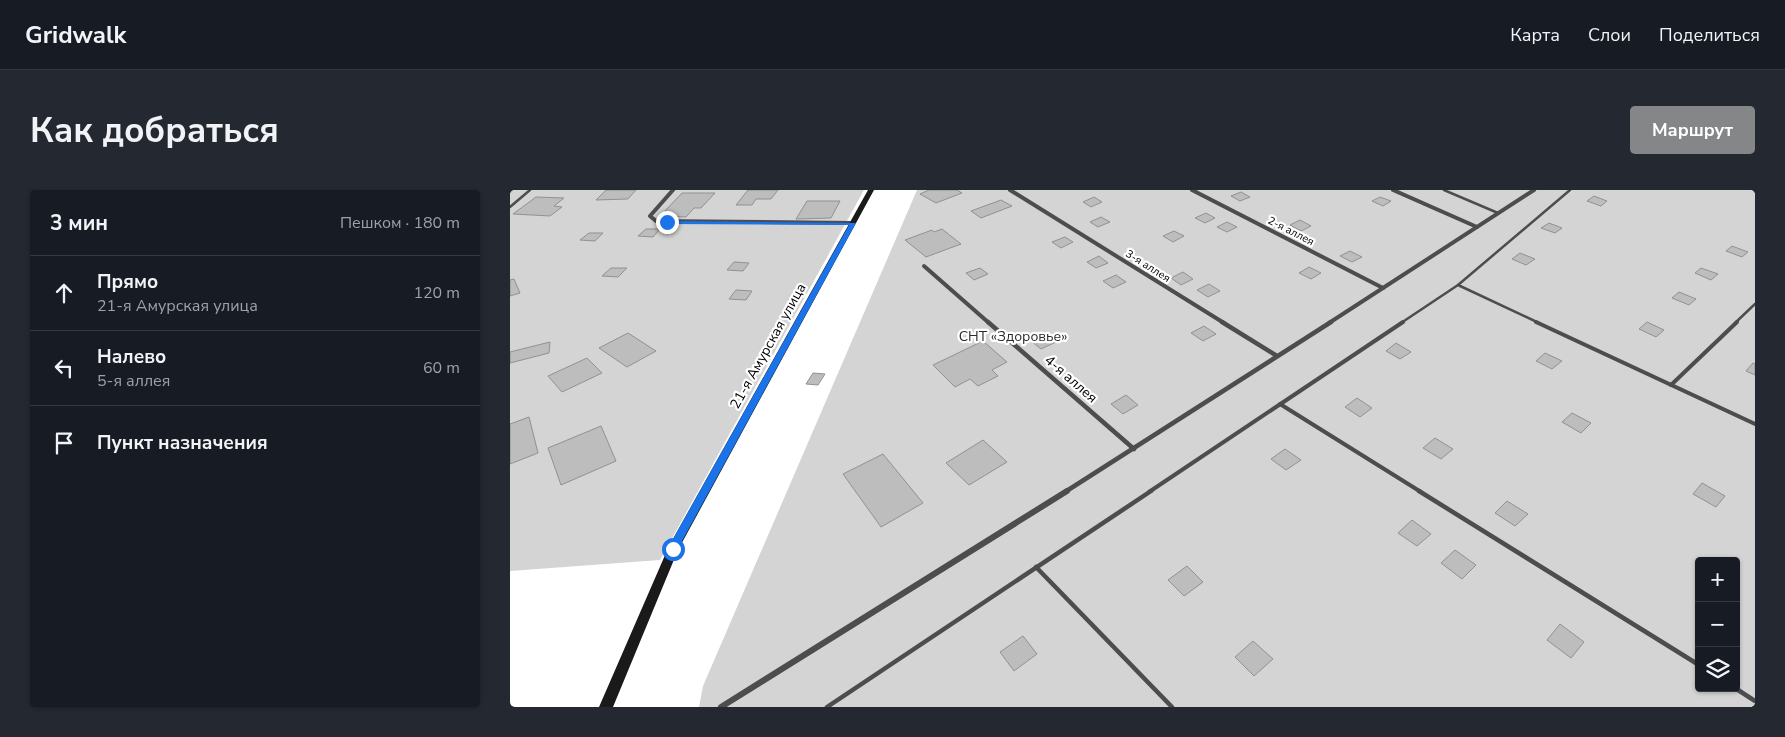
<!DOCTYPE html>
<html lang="ru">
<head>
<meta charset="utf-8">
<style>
	body { margin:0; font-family:"Nunito Sans",sans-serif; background:#242831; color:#f1f3f6 }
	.controls { position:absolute; right:15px; bottom:15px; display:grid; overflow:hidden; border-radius:5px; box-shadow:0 1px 4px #0004 }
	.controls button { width:45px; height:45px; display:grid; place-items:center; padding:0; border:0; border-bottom:1px solid #363941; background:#171b24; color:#f1f3f6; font:25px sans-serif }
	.stop { position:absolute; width:15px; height:15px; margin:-11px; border:4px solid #1a73e8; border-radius:50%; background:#fff }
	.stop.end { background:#1a73e8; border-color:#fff; box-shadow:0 1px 5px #0008 }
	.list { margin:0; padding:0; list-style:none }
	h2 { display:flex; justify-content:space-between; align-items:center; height:65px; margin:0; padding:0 20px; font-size:21px }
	h2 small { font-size:16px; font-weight:400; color:#9ea1a6 }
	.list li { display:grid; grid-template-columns:32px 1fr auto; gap:15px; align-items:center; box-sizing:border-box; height:75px; padding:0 20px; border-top:1px solid #363941 }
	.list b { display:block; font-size:19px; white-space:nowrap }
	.list p { margin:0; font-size:16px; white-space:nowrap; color:#9ea1a6 }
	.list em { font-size:16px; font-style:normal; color:#9ea1a6 }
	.icon { flex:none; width:28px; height:28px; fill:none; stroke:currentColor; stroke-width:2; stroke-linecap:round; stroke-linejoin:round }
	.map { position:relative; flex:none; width:1245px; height:517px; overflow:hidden; border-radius:5px }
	header { display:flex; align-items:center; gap:30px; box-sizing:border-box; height:70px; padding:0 25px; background:#171b24; border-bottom:1px solid #363941 }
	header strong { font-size:24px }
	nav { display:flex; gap:28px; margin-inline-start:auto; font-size:18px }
	.intro { display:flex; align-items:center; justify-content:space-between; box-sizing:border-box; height:120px; padding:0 30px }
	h1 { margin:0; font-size:35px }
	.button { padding:12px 22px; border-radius:5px; background:#858687; color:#fff; font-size:18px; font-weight:700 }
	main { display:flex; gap:30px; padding:0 30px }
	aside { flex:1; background:#171b24; border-radius:5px; box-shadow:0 1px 4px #0004 }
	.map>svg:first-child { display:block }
	.green { fill:#d4d4d4; fill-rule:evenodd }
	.building { fill:#bdbdbd; stroke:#919191 }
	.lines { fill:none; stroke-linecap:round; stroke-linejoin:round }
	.lane-far2 { stroke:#4d4d4d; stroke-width:2.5 }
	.lane-far1 { stroke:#4d4d4d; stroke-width:4 }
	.lane { stroke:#4d4d4d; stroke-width:4.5 }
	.street-far2 { stroke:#4d4d4d; stroke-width:4 }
	.street-far1 { stroke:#4d4d4d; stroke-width:4.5 }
	.street { stroke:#4d4d4d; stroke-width:6 }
	.secondary { fill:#1a1a1a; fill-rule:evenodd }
	.route { fill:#1a73e8 }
	.labels { text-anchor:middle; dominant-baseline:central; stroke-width:4.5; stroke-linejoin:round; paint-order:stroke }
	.far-street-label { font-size:11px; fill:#000; stroke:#fff }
	.park-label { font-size:14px; fill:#2b2b2b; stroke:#fff }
	.street-label { font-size:14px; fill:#000; stroke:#fff }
</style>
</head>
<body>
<header>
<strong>Gridwalk</strong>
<nav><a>Карта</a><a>Слои</a><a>Поделиться</a></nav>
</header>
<div class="intro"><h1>Как добраться</h1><a class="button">Маршрут</a></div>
<main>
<aside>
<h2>3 мин<small>Пешком · 180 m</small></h2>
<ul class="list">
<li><svg class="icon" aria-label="ahead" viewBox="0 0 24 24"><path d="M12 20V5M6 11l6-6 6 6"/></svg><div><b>Прямо</b><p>21-я Амурская улица</p></div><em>120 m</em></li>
<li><svg class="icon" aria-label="left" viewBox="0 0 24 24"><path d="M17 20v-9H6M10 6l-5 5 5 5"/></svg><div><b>Налево</b><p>5-я аллея</p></div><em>60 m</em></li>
<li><svg class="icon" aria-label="arrive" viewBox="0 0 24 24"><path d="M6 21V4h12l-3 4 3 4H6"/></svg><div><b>Пункт назначения</b></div></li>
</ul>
</aside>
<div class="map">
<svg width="1245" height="517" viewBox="0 0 1245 517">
	<rect width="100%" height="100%" fill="#fff"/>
	<g class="green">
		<polygon points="0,0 354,0 150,370 0,381"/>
		<path d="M 407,0 L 1245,0 L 1245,517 L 189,517 L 193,496 ZM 1189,371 L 1226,371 L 1226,498 L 1189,498 Z"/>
	</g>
	<g class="building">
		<polygon points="96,0 126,0 118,9 86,10"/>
		<polygon points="238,0 268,0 261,9 246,9 242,15 226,15"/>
		<polygon points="419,0 447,0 452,3 426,13 410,4"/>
		<polygon points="731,2 740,7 730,11 721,6"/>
		<polygon points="172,3 205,3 191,18 184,18 176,27 155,26 157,24 152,24"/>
		<polygon points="1084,6 1097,11 1091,16 1077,11"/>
		<polygon points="26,7 54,8 44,16 52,17 40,26 3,24"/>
		<polygon points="584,7 592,12 581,17 573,12"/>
		<polygon points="870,7 881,11 873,16 862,11"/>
		<polygon points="491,10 502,16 471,28 461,21"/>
		<polygon points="297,11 330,11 321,28 286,29"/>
		<polygon points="696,23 705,28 695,33 685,28"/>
		<polygon points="591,27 600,32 588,37 580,32"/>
		<polygon points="790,30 801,36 791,41 780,35"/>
		<polygon points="717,32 727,37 717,42 707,37"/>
		<polygon points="1039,33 1052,38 1045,43 1031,38"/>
		<polygon points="136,39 150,39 143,47 128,46"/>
		<polygon points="432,39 451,54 416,67 395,50 422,40 424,42"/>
		<polygon points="664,41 674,46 663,52 653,46"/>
		<polygon points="79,43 93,43 85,51 70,50"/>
		<polygon points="555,47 563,52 551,58 542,52"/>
		<polygon points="1222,56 1238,62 1232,67 1216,61"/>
		<polygon points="840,61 852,67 842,72 830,66"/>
		<polygon points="1010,63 1025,69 1016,75 1002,69"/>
		<polygon points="589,66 598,73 586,78 577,72"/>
		<polygon points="224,72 239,73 233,81 217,80"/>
		<polygon points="799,77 811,83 801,89 789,83"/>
		<polygon points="101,78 117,78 108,87 92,86"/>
		<polygon points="470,78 478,84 464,90 456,83"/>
		<polygon points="1191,78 1208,84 1201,90 1185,83"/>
		<polygon points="673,82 683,89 671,95 661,88"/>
		<polygon points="606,85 616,92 603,98 593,91"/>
		<polygon points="4,89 10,103 0,106 0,90"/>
		<polygon points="699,94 710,101 698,107 687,100"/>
		<polygon points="226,100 242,101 236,110 219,109"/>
		<polygon points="1169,102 1186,109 1179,115 1162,108"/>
		<polygon points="1137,132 1154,140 1146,147 1129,139"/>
		<polygon points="694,136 706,144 693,151 681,143"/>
		<polygon points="118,143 146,161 117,177 89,158"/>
		<polygon points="536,143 546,152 531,159 521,151"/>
		<polygon points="473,151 497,172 482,180 488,186 468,196 460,189 445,197 423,175"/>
		<polygon points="40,152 39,163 0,173 0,162"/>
		<polygon points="886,153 901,162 890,169 876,161"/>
		<polygon points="1035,163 1052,171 1042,179 1026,171"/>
		<polygon points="77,168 92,183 52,202 38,186"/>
		<polygon points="1243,173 1245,174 1245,185 1236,181"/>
		<polygon points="303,183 315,184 308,195 296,194"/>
		<polygon points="616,205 628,215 613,224 601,214"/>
		<polygon points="847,208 862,218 850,227 835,217"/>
		<polygon points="1062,223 1081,233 1071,243 1052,232"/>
		<polygon points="19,227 28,263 0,274 0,234"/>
		<polygon points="91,236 106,271 51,295 38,258"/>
		<polygon points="925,248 943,259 931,269 913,258"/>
		<polygon points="473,250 497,272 459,295 436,273"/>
		<polygon points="775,259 791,270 776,280 761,269"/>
		<polygon points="373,264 413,313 371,337 333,284"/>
		<polygon points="1192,293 1215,306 1206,317 1183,304"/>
		<polygon points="997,311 1018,324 1005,336 985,323"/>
		<polygon points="902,330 921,344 907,356 888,343"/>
		<polygon points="945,360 966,375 952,389 931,373"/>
		<polygon points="677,376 693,392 674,406 658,390"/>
		<polygon points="1050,434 1074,452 1061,468 1037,450"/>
		<polygon points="513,446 527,464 504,481 490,462"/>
		<polygon points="743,451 763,469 744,486 725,467"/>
	</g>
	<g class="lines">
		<g class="lane-far2">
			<polyline points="934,0 988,23"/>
			<polyline points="0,17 20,0"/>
			<polyline points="948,95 1029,133"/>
			<polyline points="891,133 948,95 1060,0"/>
			<polyline points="1225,133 1245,114"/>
		</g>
		<g class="lane-far1">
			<polyline points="1026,132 1245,234"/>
			<polyline points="1161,195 1227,132"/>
			<polyline points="770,214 911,302"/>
			<polyline points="639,302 893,132"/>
		</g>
		<g class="lane">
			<polyline points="909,301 1189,475"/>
			<polyline points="526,377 662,517"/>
			<polyline points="1225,498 1245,511"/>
			<polyline points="317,517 641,301"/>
		</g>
		<g class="street-far2">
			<polyline points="163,0 140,26 146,31 343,33"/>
			<polyline points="500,0 714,133"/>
			<polyline points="682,0 873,98"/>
			<polyline points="883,0 967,37"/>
			<polyline points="414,76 479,133"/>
			<polyline points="819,133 1024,0"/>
		</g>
		<g class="street-far1">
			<polyline points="478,132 624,259"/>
			<polyline points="712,132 767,166"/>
			<polyline points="555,302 821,132"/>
		</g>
		<polyline class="street" points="211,517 557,301"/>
		<polygon class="secondary" points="358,0 364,0 168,360 103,517 89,517 159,356"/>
	</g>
	<polygon class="route" points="155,31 346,33 166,362 163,363 158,359 159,356 339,35 157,34"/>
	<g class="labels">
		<g class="far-street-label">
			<text transform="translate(781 41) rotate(27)">2-я аллея</text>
			<text transform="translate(638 76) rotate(32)">3-я аллея</text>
		</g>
		<g class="park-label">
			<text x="503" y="146">СНТ «Здоровье»</text>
		</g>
		<g class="street-label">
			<text transform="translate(258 156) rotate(-61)">21-я Амурская улица</text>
			<text transform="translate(561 189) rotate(41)">4-я аллея</text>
		</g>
	</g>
</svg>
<div class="controls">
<button>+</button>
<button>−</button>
<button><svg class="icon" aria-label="layers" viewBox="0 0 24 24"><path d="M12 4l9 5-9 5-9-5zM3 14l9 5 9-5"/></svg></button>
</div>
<div class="stop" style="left:163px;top:359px"></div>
<div class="stop end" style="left:157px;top:32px"></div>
</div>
</main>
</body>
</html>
